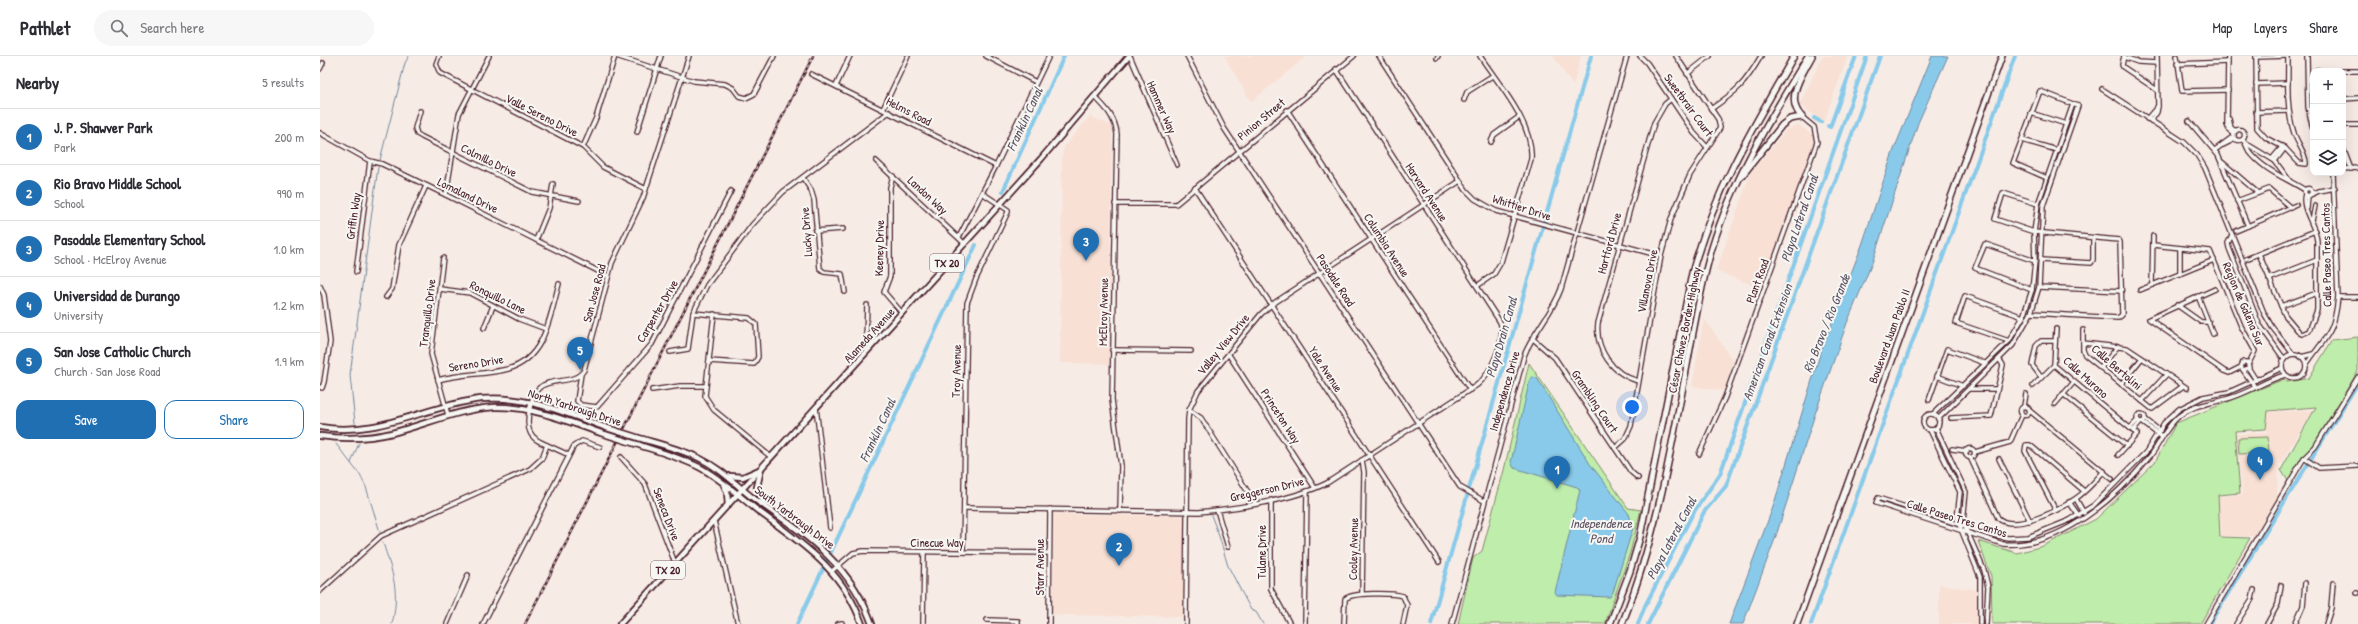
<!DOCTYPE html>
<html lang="en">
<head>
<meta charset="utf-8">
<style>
	body { margin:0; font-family:"Patrick Hand",sans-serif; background:#f7f7f7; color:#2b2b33 }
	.controls { position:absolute; right:12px; top:12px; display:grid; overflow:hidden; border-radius:8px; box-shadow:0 4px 16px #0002 }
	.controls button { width:36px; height:36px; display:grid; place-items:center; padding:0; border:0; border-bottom:1px solid #e1e1e2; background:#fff; color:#2b2b33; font:20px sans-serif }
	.you { position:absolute; left:1312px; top:351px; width:14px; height:14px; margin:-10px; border:3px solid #fff; border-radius:50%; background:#1a73e8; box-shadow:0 0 0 6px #1a73e833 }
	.badge { display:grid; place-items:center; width:26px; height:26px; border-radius:50%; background:#1f6fb2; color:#fff; font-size:13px; font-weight:700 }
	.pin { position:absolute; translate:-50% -33px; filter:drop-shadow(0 1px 2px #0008) }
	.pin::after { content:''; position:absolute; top:21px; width:14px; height:12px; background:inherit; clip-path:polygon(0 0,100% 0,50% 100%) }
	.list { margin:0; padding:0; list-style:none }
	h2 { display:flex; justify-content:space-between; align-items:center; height:52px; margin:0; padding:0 16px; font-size:17px }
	h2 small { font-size:13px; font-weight:400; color:#7c7c81 }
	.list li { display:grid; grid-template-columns:26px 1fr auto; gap:12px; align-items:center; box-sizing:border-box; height:56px; padding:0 16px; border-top:1px solid #e1e1e2 }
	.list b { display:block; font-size:15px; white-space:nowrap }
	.list p { margin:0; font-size:13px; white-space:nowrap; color:#7c7c81 }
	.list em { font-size:13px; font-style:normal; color:#7c7c81 }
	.actions { display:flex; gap:8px; padding:12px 16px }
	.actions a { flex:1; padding:9px 0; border:1px solid #1f6fb2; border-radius:12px; text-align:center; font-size:14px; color:#1f6fb2 }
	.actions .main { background:#1f6fb2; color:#fff }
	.icon { flex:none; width:22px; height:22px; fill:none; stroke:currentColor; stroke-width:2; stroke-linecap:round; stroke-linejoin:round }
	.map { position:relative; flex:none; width:2038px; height:568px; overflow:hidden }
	header { display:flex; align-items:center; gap:24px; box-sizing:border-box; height:56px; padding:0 20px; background:#fff; border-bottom:1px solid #e1e1e2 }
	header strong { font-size:19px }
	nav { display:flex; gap:22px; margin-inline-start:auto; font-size:14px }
	.search { width:280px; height:36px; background:#f7f7f7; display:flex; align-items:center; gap:10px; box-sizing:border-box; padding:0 14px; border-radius:22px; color:#7c7c81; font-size:15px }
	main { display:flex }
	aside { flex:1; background:#fff }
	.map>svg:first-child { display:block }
	.built { fill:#f8e0d5 }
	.green { fill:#bfedab; stroke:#84866b }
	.water { fill:#89caea; stroke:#70869e }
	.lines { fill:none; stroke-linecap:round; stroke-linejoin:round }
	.stream { stroke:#70869e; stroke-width:1 }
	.canal { stroke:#89caea; stroke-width:4 }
	.minor-casing { stroke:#4a1f2b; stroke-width:6 }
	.major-casing { stroke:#4a1f2b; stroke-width:8 }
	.highway-casing { stroke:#4a1f2b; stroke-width:8 }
	.minor { stroke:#f6f6f2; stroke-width:3.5 }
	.major { stroke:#f6f6f2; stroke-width:4.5 }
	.highway { stroke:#f6f6f2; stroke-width:5 }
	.rail-casing { stroke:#4a1f2b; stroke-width:2.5 }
	.rail { stroke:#f6f6f2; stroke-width:1; stroke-dasharray:3; stroke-linecap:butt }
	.major-bridge-casing { stroke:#4a1f2b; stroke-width:8; stroke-linecap:butt }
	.major-bridge { stroke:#f6f6f2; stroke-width:4.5 }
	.labels { text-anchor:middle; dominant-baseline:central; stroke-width:4; stroke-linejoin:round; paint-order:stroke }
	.shield { fill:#f6f6f2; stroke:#7e6067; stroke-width:1 }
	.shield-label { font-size:11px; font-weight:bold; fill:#4a1f2b }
	.street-label { font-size:12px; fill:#4a1f2b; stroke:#f6f6f2 }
	.water-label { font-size:13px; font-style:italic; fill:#5d5264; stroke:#f6f6f2 }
</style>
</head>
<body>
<header>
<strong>Pathlet</strong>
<div class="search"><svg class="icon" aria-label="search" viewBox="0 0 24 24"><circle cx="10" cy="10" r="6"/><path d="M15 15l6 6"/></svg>Search here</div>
<nav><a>Map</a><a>Layers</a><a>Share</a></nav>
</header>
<main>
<aside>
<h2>Nearby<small>5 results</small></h2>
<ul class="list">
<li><span class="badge">1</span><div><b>J. P. Shawver Park</b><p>Park</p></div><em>200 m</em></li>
<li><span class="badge">2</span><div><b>Rio Bravo Middle School</b><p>School</p></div><em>990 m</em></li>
<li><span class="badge">3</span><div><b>Pasodale Elementary School</b><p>School · McElroy Avenue</p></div><em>1.0 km</em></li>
<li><span class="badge">4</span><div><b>Universidad de Durango</b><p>University</p></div><em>1.2 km</em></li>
<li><span class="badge">5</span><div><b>San Jose Catholic Church</b><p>Church · San Jose Road</p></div><em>1.9 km</em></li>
</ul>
<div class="actions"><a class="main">Save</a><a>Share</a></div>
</aside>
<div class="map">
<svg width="2038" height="568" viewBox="0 0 2038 568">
	<rect width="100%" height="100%" fill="#f7ece5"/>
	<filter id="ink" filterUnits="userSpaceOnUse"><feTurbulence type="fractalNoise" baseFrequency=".025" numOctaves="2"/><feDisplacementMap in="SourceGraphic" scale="8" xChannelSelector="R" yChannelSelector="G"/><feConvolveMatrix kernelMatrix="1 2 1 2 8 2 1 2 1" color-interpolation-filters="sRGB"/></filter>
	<g filter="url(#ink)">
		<g class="built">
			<polygon points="904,0 987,0 931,46"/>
			<polygon points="1233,0 1261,0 1253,30"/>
			<polygon points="1503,0 1528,0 1504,66 1479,49"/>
			<polygon points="770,60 792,70 792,80 789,308 740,307 742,103 744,91"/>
			<polygon points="1478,68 1495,81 1442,233 1396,215 1430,118 1467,73"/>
			<polygon points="1384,262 1414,306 1403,335 1372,330"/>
			<polygon points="1994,354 1959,410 1957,441 1934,480 1902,480 1898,441 1923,438 1916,378 1947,376 1947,356"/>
			<polygon points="734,458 865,460 864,561 733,559"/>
			<polygon points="1619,528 1658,534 1657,568 1619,568"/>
		</g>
		<g class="green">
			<polygon points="2038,281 2038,315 1970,428 1961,414 1996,351 1948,355 1946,373 1915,375 1920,437 1898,439 1900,481 1930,482 1880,568 1672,568 1671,520 1658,485 1697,497 1723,490 1776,463 1835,406 1856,367 1964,323 1967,326 1989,322 2012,284"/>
			<polygon points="1209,307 1308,452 1321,454 1310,497 1285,568 1138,568 1153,502 1162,495 1184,414"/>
			<polygon points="1948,381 1949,397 1919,398 1918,382"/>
		</g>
		<g class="water">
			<polygon points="1612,0 1628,0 1598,67 1552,207 1527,267 1495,358 1455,483 1423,568 1409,568 1453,451 1501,295 1542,189 1573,96"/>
			<polygon points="1213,321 1217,322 1270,408 1309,458 1313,472 1293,536 1290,541 1237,539 1235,536 1260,434 1257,431 1194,412 1191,406 1210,323"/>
		</g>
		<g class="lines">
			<g class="stream">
				<polyline points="60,104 85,7 89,0"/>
				<polyline points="35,367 30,319 58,111"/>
				<polyline points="16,388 40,419 46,431 60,476"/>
				<polyline points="31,407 39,387"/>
				<polyline points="891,459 899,480 908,510 931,554 936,556 943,568"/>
				<path d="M 63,487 C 73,518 80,536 72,568"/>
			</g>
			<g class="canal">
				<polyline points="1494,62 1501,66"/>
				<polyline points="1508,70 1510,71 1536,0"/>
				<polyline points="683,135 744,0"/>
				<polyline points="477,568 656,189"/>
				<polyline points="1111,568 1271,0"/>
				<polyline points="1318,568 1325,550 1373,457 1400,418 1547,0"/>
				<polyline points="1328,568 1384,456 1406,430 1560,0"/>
				<polyline points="1491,568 1695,0"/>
				<polyline points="1889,568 2038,327"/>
			</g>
			<g class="minor-casing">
				<g id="minor">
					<polyline points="119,0 116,8 120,17 263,91 283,111 326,133"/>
					<polyline points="296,0 374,25 405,28 413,32 419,40 426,42 434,38 454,0"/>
					<polyline points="666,0 716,26"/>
					<polyline points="810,0 857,109"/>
					<polyline points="867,0 904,72 1140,431 1164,445"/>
					<polyline points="1059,0 1146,134 1155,143 1176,155 1341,200"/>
					<polyline points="1320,0 1327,7 1374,77 1387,91"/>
					<polyline points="1804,0 1802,9 1803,11 1837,34"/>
					<polyline points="1857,0 1862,35 1908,34"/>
					<polyline points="1908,0 1907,69 1909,74 1914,78"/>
					<path d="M 1936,0 L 1937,72 L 1946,82 L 1965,92 L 1979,107 L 1986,108 C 1987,99 1977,87 1974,77 C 1966,53 1968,25 1968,0"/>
					<polyline points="1987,0 1988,51 1993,74"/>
					<polyline points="1804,1 1818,6 1837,7"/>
					<polyline points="1936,1 1967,0"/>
					<polyline points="1117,2 1118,0"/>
					<polyline points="1857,8 1908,6"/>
					<polyline points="0,13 3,7"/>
					<polyline points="1997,14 2001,15"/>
					<polyline points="2023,15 2038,15"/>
					<polyline points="491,18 676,110"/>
					<polyline points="1367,18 1390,0"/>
					<polyline points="1936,28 1968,27"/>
					<polyline points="516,30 530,0"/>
					<polyline points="1782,33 1864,86 1877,99 1885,112 1944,257 1952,271 1973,298"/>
					<path d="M 775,41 C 786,52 795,61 797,78 L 792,344 L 801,410 L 800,455"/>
					<polyline points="2023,43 2038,42"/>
					<polyline points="1144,44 1147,36 1172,20"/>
					<polyline points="563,53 588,0"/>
					<path d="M 1391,53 C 1417,35 1425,28 1441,0"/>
					<polyline points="967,54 1150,334"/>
					<polyline points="100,55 95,72 97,78 102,81 212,136 259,145"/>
					<polyline points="1936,56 1969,55"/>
					<polyline points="1711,57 1746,68"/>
					<polyline points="1827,63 1838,50"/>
					<polyline points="1909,63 1911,72 1916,75"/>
					<polyline points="1831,65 1837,56 1838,50 1837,0"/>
					<polyline points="1869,65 1898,99 1928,170"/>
					<polyline points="2023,69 2038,69"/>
					<circle cx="1919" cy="79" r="5.5"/>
					<polyline points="317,76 341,0"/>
					<polyline points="0,77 50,105 62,108 126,139 288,220"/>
					<polyline points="1702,84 1737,94"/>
					<path d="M 1923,84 C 1926,87 1926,91 1929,95 C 1943,114 1966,122 1985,134"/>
					<polyline points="1171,86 1174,79 1199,61"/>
					<polyline points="1927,88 1955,105 1969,124"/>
					<polyline points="1903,89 1915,83"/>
					<polyline points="263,91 276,62 295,0"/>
					<polyline points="2023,92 2031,113"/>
					<polyline points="1895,94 1914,80"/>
					<polyline points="1952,103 1963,90"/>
					<polyline points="556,105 645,188"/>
					<polyline points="1955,105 1965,92"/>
					<polyline points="1902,106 1938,137"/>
					<polyline points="2023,113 2038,112"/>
					<polyline points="573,120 570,131 570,220 564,236 582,257"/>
					<polyline points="483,122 491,134 494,144 500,213 504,216 522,218 525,236"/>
					<polyline points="875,132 1119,506"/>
					<circle cx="1988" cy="136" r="3.5"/>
					<polyline points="126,139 139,58 169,0"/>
					<polyline points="1990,139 1999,135 2015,132"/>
					<polyline points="1917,145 1949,133 1971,152"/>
					<polyline points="795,148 856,148 1034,0"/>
					<polyline points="1987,152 1988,140"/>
					<polyline points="1992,165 1995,150"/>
					<polyline points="495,175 523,173"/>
					<polyline points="1916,175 1976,149"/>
					<polyline points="1912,179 1908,187 1909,192 1939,268 1964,303"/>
					<polyline points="639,181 676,110 729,0"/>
					<polyline points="216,184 229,152 233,128"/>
					<polyline points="1833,189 1890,195 1921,270 1935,295 1929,307"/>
					<polyline points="1860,192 1860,218"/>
					<path d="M 1939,198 L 1965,259 L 1980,277 L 1982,278 L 1989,275 L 1997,254 L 1997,185 C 1996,170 1980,152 1985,138"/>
					<polyline points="123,202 111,298 128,359"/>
					<polyline points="1926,203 1995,175"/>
					<polyline points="1721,204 1771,207 1773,204 1773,182"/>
					<polyline points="36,216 50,105"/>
					<polyline points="1949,223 1997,204"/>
					<polyline points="1832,229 1833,180"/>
					<polyline points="0,230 4,239 10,286 4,326 2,332 0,331"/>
					<path d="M 1157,230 L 1174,218 L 1181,206 L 1211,103 C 1214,68 1179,29 1160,0"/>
					<polyline points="1719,231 1801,235"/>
					<polyline points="120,233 150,237 199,263 226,273"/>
					<polyline points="1895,233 1829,263 1904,315 1909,317 1921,311"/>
					<polyline points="1712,234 1655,212 1665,188 1715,205"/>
					<polyline points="1820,234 1894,204"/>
					<polyline points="1878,240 1893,278"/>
					<polyline points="66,241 72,233 79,189 106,130"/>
					<polyline points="2018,241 2038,241"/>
					<polyline points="547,249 546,282 551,291"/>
					<polyline points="1857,249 1881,266 1889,266"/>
					<polyline points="1961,250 1997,237"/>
					<polyline points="373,257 429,262 436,268 438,301 434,308 389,305"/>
					<polyline points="1711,257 1798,262 1802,259 1800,186 1799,184 1714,176 1675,163 1683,137 1718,148"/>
					<polyline points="394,258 385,340 394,354 451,401"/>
					<polyline points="164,272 173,250"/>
					<polyline points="1736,273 1734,309 1817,378 1798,399"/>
					<polyline points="1763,274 1763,294 1765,299 1832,353 1863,330"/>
					<polyline points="1212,282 1235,302 1311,416 1318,422"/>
					<polyline points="1689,285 1636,267 1645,240 1703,261"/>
					<polyline points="1763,287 1807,292 1867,332"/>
					<polyline points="792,294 871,295"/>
					<polyline points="350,296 368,293 373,257 387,229 432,169 463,136 569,56"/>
					<circle cx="1974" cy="310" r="12"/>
					<polyline points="909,299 995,432"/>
					<polyline points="1981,301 1993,298"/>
					<path d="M 1986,309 C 2006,279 2014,280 2018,241 L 2013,117"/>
					<polyline points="1781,312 1798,290"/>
					<path d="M 1962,312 L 1909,336 L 1883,341 L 1859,353 L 1844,367 L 1826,396 L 1774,449 L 1750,464 L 1708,481 L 1688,482 L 1668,478 L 1558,442 L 1556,447 L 1683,488 C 1740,493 1798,440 1831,399 C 1841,386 1846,370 1859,360 C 1875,347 1894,348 1913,341 C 1931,335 1947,324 1965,319"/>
					<polyline points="1929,313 1936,324"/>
					<polyline points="1924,314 1929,311 1927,306 1923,306 1921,311 1935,331"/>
					<polyline points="261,318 257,345 261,349 277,351 332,288 411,135"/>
					<polyline points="1617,320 1643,330"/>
					<polyline points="1721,321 1712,309 1716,290 1721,285 1735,285"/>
					<path d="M 118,324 C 142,317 165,319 188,313 C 225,303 230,260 239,228"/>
					<path d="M 1318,325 C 1292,318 1275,293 1278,267 L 1334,67 L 1345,48 L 1351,43"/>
					<polyline points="1801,328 1822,302"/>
					<polyline points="1713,330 1734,309"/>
					<polyline points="1649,333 1677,333"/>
					<polyline points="332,334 360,330 386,330"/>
					<polyline points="1743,338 1807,390"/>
					<polyline points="1609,344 1627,293 1667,308"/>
					<polyline points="1822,345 1846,319"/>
					<polyline points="1735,348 1754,326"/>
					<polyline points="1704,350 1706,338"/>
					<circle cx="1705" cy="355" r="4.5"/>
					<polyline points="496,351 510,472"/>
					<polyline points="869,354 881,362 935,447"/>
					<polyline points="1710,355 1792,423"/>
					<polyline points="1613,358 1689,285 1703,261 1712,234 1715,205 1714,176 1718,148 1753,48"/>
					<circle cx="1611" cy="366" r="8"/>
					<circle cx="1821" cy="362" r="4"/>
					<polyline points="1631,362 1671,360 1683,309 1679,303"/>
					<polyline points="1618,363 1693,289 1711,257 1719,231 1723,150 1758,50 1720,35 1693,107 1727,122"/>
					<polyline points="1825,363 1840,375"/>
					<polyline points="1822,366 1842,381"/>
					<polyline points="1616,372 1646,436 1643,466 1664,514 1668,531 1666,568"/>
					<polyline points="1810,372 1818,364"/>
					<polyline points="1610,374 1640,436 1637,463 1660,521 1660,568"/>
					<polyline points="1813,375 1821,366"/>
					<polyline points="227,389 249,399"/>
					<polyline points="1295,392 1305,383 1311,370 1341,200 1351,163 1370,119 1400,72 1398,63 1356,0"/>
					<circle cx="1650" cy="397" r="4.5"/>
					<polyline points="1632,393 1647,395"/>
					<polyline points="1655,396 1690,386 1702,359"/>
					<polyline points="1379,398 1405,341 1497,86 1494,71 1482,61"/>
					<polyline points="301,401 325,428 355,507"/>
					<path d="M 1650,401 L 1678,462 C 1694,477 1740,454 1755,443 C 1766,436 1775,425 1784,415"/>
					<polyline points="1984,402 1999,412 2038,410"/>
					<polyline points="1679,403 1710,465"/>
					<polyline points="1756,443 1764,457"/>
					<polyline points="951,444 951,533 970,568"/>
					<polyline points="1749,446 1759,460"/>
					<path d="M 644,452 L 879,456 C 919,452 971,445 1007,427 L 1157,329 C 1170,319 1187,282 1180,266 L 1016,13"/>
					<polyline points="1735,453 1705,395 1706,389 1710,389 1764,435"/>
					<polyline points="897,454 908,491"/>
					<polyline points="394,465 418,568"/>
					<polyline points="643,496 647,247 656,223 688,156 688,154 662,137"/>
					<polyline points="512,515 533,497 543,495 729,497"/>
					<path d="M 0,535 L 61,480 L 210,413 L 222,402 L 227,389 C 220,386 213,383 210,376 C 205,366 211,339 219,332 C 231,321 255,329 264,314 L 292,207 L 323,142 L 369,0"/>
					<polyline points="2037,537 2038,537"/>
					<polyline points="1042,538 1044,416 1042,404"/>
					<polyline points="667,564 698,565 698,568"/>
					<polyline points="127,568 148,519"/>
					<polyline points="163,568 254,390 262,385 280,391"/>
					<polyline points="518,568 522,567"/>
					<polyline points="603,568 604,496"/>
					<polyline points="729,568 730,453"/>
					<polyline points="866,568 868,363 869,354 878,335 941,258 951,249 1140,125"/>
					<polyline points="985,568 987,435"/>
					<path d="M 1024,568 L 1025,543 C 1032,536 1074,537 1083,540 L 1087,549 L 1083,568"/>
					<path d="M 1132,568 L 1204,300 C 1213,276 1232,258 1241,233 L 1307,0"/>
					<polyline points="1886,568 1984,402 1995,391 2038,321"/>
					<polyline points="1916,568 1932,543 1934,534"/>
					<polyline points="1947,568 1958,548 1961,529"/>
					<polyline points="1975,568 1983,550 1985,527"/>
					<polyline points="2006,568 2011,552 2013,527"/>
				</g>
			</g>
			<g class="major-casing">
				<g id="major">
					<path d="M 0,371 C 59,381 104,350 161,343 C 204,339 244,356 284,371"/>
					<path d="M 0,380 C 24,383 48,383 72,377 C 107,368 139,353 175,351 C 211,350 247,365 281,377"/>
					<path d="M 319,382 C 339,388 360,393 379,402 C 400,412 415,428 433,442 C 484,478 530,506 552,568"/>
					<path d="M 316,388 C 337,395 359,401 379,411 C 400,422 418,439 437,454 C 482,488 522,512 542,568"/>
					<polyline points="441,413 437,431 444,447"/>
					<polyline points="410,420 423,421 439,414"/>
					<polyline points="404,429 407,436 408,449"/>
					<polyline points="300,568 721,103 809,0"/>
				</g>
			</g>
			<g class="highway-casing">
				<g id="highway">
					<path d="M 1482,61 C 1464,43 1482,19 1492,0"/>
					<polyline points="1422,120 1462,69 1470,63 1482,61"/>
					<path d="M 1290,568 L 1310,515 L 1320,481 L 1372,217 C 1395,134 1431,74 1474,0"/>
					<path d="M 1302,568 C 1336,483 1351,394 1368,304 C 1375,266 1381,228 1392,192 C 1413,123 1451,61 1488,0"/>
					<polyline points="1477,568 1682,0"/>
				</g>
			</g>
			<use href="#minor" class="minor"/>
			<use href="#major" class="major"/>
			<use href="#highway" class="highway"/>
			<g class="rail-casing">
				<polyline id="rail" points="205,568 493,0"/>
			</g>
			<use href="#rail" class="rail"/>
			<g class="major-bridge-casing">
				<g id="major-bridge">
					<polyline points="284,371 319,382"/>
					<polyline points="281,377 316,388"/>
				</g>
			</g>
			<use href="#major-bridge" class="major-bridge"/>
		</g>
	</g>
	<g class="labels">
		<g class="shield">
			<rect x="610" y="198" width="34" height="18" rx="3"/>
			<rect x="331" y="505" width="34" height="18" rx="3"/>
		</g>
		<g class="shield-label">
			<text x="627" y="207">TX 20</text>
			<text x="348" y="514">TX 20</text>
		</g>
		<g class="street-label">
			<text transform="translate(1369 49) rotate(54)">Sweetbrair Court</text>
			<text transform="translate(842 51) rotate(66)">Hammer Way</text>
			<text transform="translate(589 55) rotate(27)">Helms Road</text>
			<text transform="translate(222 59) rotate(27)">Valle Sereno Drive</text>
			<text transform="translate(941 63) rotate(-40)">Pinion Street</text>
			<text transform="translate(169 104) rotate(26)">Colmillo Drive</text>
			<text transform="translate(1107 136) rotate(57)">Harvard Avenue</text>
			<text transform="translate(148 139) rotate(26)">Lomaland Drive</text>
			<text transform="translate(608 139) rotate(43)">Landon Way</text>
			<text transform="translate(1202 151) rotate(18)">Whittier Drive</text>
			<text transform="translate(33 160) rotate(-82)">Griffin Way</text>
			<text transform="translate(486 176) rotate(-94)">Lucky Drive</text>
			<text transform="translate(1289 187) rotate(-75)">Hartford Drive</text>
			<text transform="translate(1067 189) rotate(57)">Columbia Avenue</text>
			<text transform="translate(559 192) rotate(-89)">Keeney Drive</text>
			<text transform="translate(2006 199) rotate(-91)">Calle Paseo Tres Cantos</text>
			<text transform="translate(1016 224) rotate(57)">Pasodale Road</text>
			<text transform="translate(1327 225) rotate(-79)">Villanova Drive</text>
			<text transform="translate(1437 225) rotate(-70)">Plant Road</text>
			<text transform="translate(274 237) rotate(-75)">San Jose Road</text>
			<text transform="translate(178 241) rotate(26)">Ronquillo Lane</text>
			<text transform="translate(1924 248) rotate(67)">Region de Galena Sur</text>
			<text transform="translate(337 255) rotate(-60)">Carpenter Drive</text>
			<text transform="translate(783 256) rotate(-89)">McElroy Avenue</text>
			<text transform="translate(107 257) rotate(-83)">Tranquillo Drive</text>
			<text transform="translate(1364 274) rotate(-79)">César Chávez Border Highway</text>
			<text transform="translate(549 279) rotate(-48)">Alameda Avenue</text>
			<text transform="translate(1569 280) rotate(-70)">Boulevard Juan Pablo II</text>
			<text transform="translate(903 288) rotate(-51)">Valley View Drive</text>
			<text transform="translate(156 307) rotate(-9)">Sereno Drive</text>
			<text transform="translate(1797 311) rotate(41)">Calle Bertolini</text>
			<text transform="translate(1006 313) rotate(57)">Yale Avenue</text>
			<text transform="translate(636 315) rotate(-89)">Troy Avenue</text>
			<text transform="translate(1766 321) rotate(42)">Calle Murano</text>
			<text transform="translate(1184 335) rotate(-74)">Independence Drive</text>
			<text transform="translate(1275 345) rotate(56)">Grambling Court</text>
			<text transform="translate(255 351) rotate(18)">North Yarbrough Drive</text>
			<text transform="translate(961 360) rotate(57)">Princeton Way</text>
			<text transform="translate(947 433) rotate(-13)">Greggerson Drive</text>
			<text transform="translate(347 458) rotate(69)">Seneca Drive</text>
			<text transform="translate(475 461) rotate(37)">South Yarbrough Drive</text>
			<text transform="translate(1637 462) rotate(17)">Calle Paseo Tres Cantos</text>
			<text x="617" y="486">Cinecue Way</text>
			<text transform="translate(1033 493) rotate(-89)">Cooley Avenue</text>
			<text transform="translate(941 496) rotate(-90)">Tulane Drive</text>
			<text transform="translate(719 511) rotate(-90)">Starr Avenue</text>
		</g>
		<g class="water-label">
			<text transform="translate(704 63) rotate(-65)">Franklin Canal</text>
			<text transform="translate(1479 162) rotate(-71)">Playa Lateral Canal</text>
			<text transform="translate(1506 267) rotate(-68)">Río Bravo / Rio Grande</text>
			<text transform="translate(1181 281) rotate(-74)">Playa Drain Canal</text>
			<text transform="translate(1447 286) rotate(-70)">American Canal Extension</text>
			<text transform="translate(557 374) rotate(-65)">Franklin Canal</text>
			<text x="1281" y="467">Independence<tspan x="1281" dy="15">Pond</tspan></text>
			<text transform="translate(1351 482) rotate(-62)">Playa Lateral Canal</text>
		</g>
	</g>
</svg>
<div class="controls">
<button>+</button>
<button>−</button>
<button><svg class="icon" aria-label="layers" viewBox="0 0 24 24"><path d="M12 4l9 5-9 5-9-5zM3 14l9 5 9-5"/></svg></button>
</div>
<div class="you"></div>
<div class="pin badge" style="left:1237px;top:433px">1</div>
<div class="pin badge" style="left:799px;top:510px">2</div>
<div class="pin badge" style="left:766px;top:205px">3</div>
<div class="pin badge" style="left:1940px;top:424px">4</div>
<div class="pin badge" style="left:260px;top:314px">5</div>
</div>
</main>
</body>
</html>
